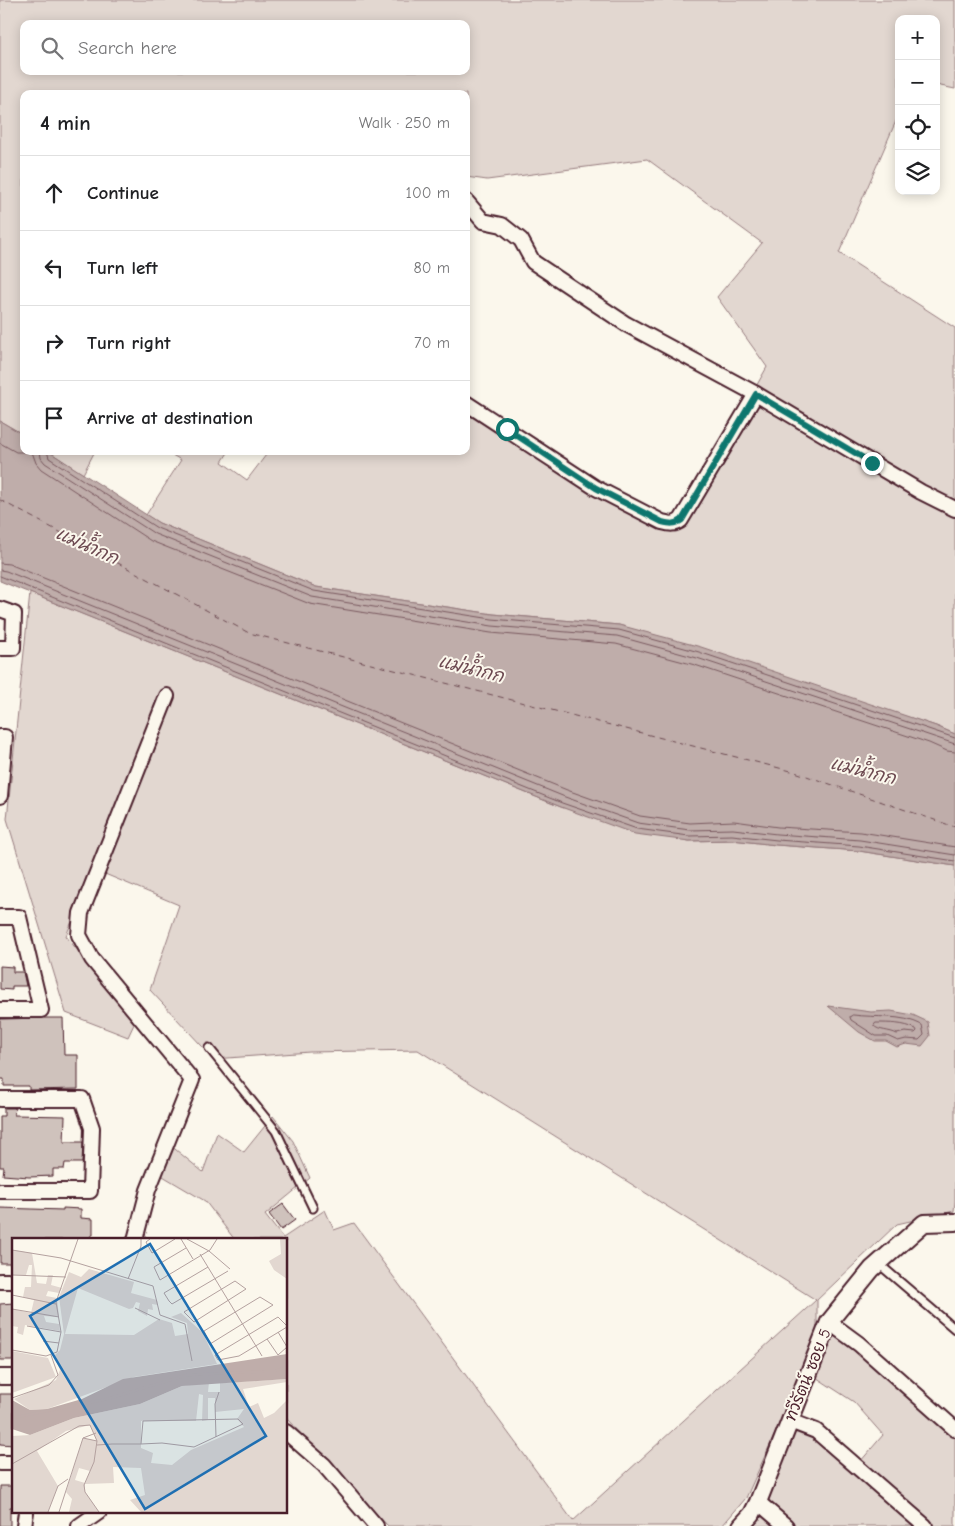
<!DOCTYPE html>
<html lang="en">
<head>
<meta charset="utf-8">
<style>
	body { margin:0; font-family:"Comic Neue","Playpen Sans Thai",sans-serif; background:#f6f6f6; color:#202124 }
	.controls { position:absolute; right:15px; top:15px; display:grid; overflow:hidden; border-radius:10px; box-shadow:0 2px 12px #0003 }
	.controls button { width:45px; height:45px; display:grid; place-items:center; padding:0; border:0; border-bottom:1px solid #e0e0e0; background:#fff; color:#202124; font:25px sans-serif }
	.stop { position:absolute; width:15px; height:15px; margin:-11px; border:4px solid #0f766e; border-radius:50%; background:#fff }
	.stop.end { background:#0f766e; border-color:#fff; box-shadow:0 1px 5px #0008 }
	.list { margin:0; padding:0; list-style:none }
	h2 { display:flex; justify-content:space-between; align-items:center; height:65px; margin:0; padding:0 20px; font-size:21px }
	h2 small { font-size:16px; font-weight:400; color:#757577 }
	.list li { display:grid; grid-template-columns:32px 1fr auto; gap:15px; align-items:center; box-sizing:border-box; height:75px; padding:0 20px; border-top:1px solid #e0e0e0 }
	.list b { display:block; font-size:19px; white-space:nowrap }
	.list em { font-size:16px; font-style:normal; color:#757577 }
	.icon { flex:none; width:28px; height:28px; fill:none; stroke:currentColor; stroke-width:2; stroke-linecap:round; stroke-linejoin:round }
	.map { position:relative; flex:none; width:955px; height:1526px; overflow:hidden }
	.search { position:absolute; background:#fff; box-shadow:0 2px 12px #0003; left:20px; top:20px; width:450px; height:55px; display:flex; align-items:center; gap:12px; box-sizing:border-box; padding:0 18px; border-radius:10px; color:#757577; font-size:19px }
	.panel { position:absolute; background:#fff; box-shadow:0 2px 12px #0003; left:20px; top:90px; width:450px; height:365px; border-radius:10px }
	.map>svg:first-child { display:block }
	.green { fill:#e2d7d0; stroke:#967b7e; fill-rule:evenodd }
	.water { fill:#bfadaa; stroke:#907477 }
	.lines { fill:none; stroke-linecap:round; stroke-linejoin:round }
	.shore { stroke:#79585e; stroke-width:1 }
	.ferry { stroke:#6d4a51; stroke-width:1; stroke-dasharray:6 5; stroke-linecap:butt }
	.building { fill:#cfc2bc; stroke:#4a1f2b }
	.service-casing { stroke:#4a1f2b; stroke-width:11 }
	.minor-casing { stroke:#4a1f2b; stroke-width:18 }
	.tertiary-casing { stroke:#4a1f2b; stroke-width:20 }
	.service { stroke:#fbf7ec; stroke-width:7 }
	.minor { stroke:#fbf7ec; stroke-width:14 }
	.tertiary { stroke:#fbf7ec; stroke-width:16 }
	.route { stroke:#0f766e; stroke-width:6 }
	.labels { text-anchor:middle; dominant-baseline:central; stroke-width:4; stroke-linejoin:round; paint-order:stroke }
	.street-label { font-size:16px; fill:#4a1f2b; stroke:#fbf7ec }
	.water-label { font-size:18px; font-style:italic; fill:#6d4a51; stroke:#fbf7ec }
	.inset-river { fill:none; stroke:#bfadaa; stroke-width:2.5 }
	.inset-road { fill:none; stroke:#b4a19f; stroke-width:1 }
	.view { fill:#1f6fb2; fill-opacity:0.15; stroke:#1f6fb2; stroke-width:2.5 }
	.inset-edge { fill:none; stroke:#4a1f2b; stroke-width:2.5 }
</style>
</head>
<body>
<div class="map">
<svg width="955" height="1526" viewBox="0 0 955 1526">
	<rect width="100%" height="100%" fill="#fbf7ec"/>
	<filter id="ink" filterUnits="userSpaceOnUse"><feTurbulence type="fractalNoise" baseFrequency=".02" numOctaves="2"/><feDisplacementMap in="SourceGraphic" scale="10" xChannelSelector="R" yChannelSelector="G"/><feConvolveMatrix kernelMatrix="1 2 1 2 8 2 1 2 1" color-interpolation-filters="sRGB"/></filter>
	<g filter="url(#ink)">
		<g class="green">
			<path d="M 0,0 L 955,0 L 955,89 L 936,85 L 936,19 L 899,19 L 899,114 L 839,253 L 955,328 L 955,734 L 936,726 L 619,625 L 493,614 L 316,587 L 159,523 L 146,515 L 181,460 L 165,451 L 229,451 L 222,462 L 247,480 L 269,451 L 466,451 L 466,403 L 672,524 L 674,532 L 767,367 L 717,297 L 762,243 L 647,159 L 487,180 L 466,177 L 466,94 L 24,94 L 24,435 L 0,421 ZM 24,24 L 466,24 L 466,71 L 24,71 Z"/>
			<polygon points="48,451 95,451 83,474"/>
			<polygon points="30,593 561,807 689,841 732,840 776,845 859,851 955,866 955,1201 954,1211 897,1224 817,1300 817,1333 782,1418 746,1498 722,1526 388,1526 286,1418 286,1240 235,1240 205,1201 156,1172 170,1145 203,1172 217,1133 244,1152 273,1116 293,1141 310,1178 265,1215 283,1238 325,1210 334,1230 354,1223 573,1521 816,1300 418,1050 310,1052 214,1059 150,990 179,905 93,869 66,936 135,1022 128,1037 66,1013 7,819"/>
			<polygon points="832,1336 844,1340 955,1438 955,1526 928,1526 860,1462 883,1435 854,1402 814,1376"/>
			<polygon points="790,1421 816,1431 925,1526 741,1526"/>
		</g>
		<g class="water">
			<polygon points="0,421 24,435 24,451 48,451 159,523 316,587 493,614 619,625 701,647 936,726 955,734 955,866 859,851 776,845 732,840 689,841 635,834 561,807 0,581"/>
			<polygon points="828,1006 871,1012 891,1011 913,1015 928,1022 930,1036 922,1046 906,1044 897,1047 886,1041 875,1041 859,1032"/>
		</g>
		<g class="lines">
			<g class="shore">
				<polyline points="0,443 16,452 32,452 36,463 41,469 151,541 310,604 491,633 616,644 695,665 929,743 947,751 955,752"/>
				<polyline points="40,451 41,458 45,463 155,534 312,597 492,626 617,636 697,658 955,744"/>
				<polyline points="47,451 49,458 157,528 314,591 492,619 619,630 699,652 955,738"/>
				<polyline points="0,563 9,564 567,790 640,816 690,823 734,821 778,827 861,832 955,847"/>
				<polyline points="0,570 6,571 565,797 638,823 690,830 733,829 777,834 860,840 955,855"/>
				<polyline points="0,576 562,803 637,829 689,836 732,835 777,840 859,846 955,861"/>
				<path d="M 853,1015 C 876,1018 901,1014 922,1025 L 924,1035 L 919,1040 L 906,1039 L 898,1041 L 887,1036 L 876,1036 L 851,1020 L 850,1017 Z"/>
				<path d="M 876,1023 C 890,1023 904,1023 916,1029 L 917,1031 L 915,1033 L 905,1032 L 897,1034 C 890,1030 878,1031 874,1026 Z"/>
			</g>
			<polyline class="ferry" points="0,500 249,633 795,772 955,827"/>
		</g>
		<g class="building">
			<polygon points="0,966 13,967 13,972 23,972 26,986 12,986 12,990 0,989"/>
			<polygon points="44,1018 63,1018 64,1055 78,1055 78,1089 29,1090 29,1086 4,1086 4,1079 0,1079 0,1019"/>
			<polygon points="4,1108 15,1108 14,1115 65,1116 64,1142 83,1142 82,1163 65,1163 64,1169 53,1169 53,1176 29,1177 3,1175 4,1167 0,1167 0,1116 4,1116"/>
			<polygon points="283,1204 295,1220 281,1230 269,1214"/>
			<polygon points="0,1208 63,1210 63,1208 81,1209 81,1218 93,1219 93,1235 91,1235 90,1240 14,1240 14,1263 0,1263"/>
			<polygon points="14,1303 14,1360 0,1360 0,1304"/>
			<polygon points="0,1394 14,1394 14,1445 0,1444"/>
			<polygon points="0,1486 14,1486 14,1507 10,1507 10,1526 0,1526"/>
		</g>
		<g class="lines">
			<g class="service-casing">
				<g id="service">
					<polyline points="209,1048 276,1131 313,1208"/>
					<polyline points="879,1264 955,1329"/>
				</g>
			</g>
			<g class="minor-casing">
				<g id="minor">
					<polyline points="466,201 483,221 502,225 521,240 533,262 626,324 756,394 921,492 955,509"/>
					<path d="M 466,403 L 596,488 L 662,522 C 670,524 675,525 681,520 L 756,394"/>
					<polyline points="0,609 14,614 13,648 0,648"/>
					<polyline points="0,737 5,737 0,796"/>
					<polyline points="0,917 19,917 41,1010 0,1010"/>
					<polyline points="0,1099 82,1099 92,1128 90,1191 0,1191"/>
					<polyline points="135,1240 148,1190 192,1080 92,959 79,935 81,913 167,696"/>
					<polyline points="0,1281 14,1281"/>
					<polyline points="829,1322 859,1344 955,1429"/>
					<polyline points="0,1377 14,1377"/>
					<polyline points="790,1421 816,1431 925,1526"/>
					<polyline points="286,1432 324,1465 376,1526"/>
					<polyline points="0,1463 14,1463"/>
					<polyline points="758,1502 786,1526"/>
					<polyline points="24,1526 26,1512"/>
					<polyline points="79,1526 99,1512"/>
				</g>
			</g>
			<g class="tertiary-casing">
				<polyline id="tertiary" points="741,1526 752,1514 758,1502 829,1322 872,1269 924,1223 955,1222"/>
			</g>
			<use href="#service" class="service"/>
			<use href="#minor" class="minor"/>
			<use href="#tertiary" class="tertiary"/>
		</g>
	</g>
	<g class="lines" filter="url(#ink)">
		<path class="route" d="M 507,429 L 596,488 L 662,522 C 670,524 675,525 682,520 L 756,394 L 872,463"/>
	</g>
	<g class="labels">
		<g class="street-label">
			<text transform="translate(808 1375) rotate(-68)">ทวีรัตน์ ซอย 5</text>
		</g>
		<g class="water-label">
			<text transform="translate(87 546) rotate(24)">แม่น้ำกก</text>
			<text transform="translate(471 669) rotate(14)">แม่น้ำกก</text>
			<text transform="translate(863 771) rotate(14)">แม่น้ำกก</text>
		</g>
	</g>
	<g transform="translate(12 1238)">
		<rect width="275" height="275" fill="#fbf7ec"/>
		<path d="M 268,1 L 275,1 L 275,41 L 262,32 L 257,23 L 269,16 ZM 0,12 L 20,15 L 25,45 L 34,46 L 36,37 L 41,37 L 39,47 L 50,50 L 47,55 L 36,53 L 34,58 L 45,60 L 47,79 L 32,78 L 34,84 L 47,86 L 48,93 L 13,87 L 11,97 L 5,95 L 6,89 L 0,88 L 0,71 L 19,75 L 22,62 L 11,59 L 13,49 L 19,49 L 20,27 L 17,27 L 14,37 L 0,37 ZM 77,31 L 122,44 L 119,55 L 145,62 L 146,67 L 140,66 L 141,72 L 136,71 L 135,78 L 126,73 L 128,65 L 124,64 L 121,70 L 117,71 L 66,50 L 53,96 L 122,97 L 147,81 L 160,85 L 163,98 L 176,96 L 175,85 L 159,79 L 169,75 L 191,95 L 205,126 L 122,139 L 35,171 L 18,172 L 2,161 L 44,142 L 48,132 L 42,118 L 48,112 L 52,96 L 47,59 L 57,34 L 69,39 ZM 0,113 L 36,120 L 44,139 L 0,155 ZM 275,141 L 275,144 L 231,151 L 237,169 L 246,165 L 252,180 L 262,175 L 275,162 L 275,274 L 129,274 L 118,262 L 133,257 L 129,230 L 101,229 L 102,245 L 73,246 L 73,254 L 87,274 L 57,274 L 60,261 L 54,254 L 71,200 L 85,203 L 78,187 L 54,193 L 25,213 L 46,248 L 36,274 L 0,274 L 0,198 L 18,197 L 62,180 L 128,166 L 170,148 L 197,144 L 196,154 L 208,154 L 208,145 ZM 187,156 L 191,157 L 190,183 L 196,182 L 196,160 L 203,160 L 203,174 L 232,171 L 225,181 L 232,189 L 179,212 L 160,227 L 139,225 L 141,215 L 129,210 L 129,183 L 184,183 ZM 67,230 L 78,233 L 73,245 L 63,242 Z" fill="#e2d7d0" fill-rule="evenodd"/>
		<path d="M 275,116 L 275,141 L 170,148 L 128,166 L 62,180 L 18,197 L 0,191 L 0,162 L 18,172 L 35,171 L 70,161 L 111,141 Z" fill="#bfadaa"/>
		<path class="inset-river" d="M 0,180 L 95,161 L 175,137 L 263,133 L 275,129"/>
		<path class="inset-road" d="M 138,1 L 134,4 L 140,15 L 163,1M 169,1 L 181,21M 175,1 L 197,13 L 218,31M 174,10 L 142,29 L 148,42 L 198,12 L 205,1M 0,12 L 49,20 L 141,48 L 148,77 L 173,86 L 180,123M 188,16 L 250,118M 196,29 L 152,55 L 157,63 L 160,66 L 216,33M 0,37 L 54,39M 116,41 L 129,8 L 129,1M 223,43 L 234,51 L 182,84 L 172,74 ZM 0,57 L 44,66M 248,59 L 261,67 L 198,106 L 192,93 ZM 123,70 L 148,82M 0,71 L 47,79M 15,88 L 49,94M 275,88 L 266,79 L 203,117 L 206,122 L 227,118 L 275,89M 266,94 L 275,109M 255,101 L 266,117 L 275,109M 31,103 L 47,105M 0,112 L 34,118 L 45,114 L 49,94 L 44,64 L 66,1M 0,160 L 37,147 L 46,137 L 39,117M 204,199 L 203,166 L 207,154M 71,200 L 85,203 L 82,224 L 72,247 L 73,254 L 87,274M 85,207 L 100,206 L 129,206 L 150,205 L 182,209 L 231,186 L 226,181 L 131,183 L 129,206M 0,226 L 67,188 L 78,187 L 85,203M 36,274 L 46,248 L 56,241M 47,274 L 71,200 L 84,195"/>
		<path class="view" d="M 138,6 L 254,198 L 133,271 L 18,78 Z"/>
		<rect width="275" height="275" class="inset-edge"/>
	</g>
</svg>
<div class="controls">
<button>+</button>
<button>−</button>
<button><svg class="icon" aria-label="locate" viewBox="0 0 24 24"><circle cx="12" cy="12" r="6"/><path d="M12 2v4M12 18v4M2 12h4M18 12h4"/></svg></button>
<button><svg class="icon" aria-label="layers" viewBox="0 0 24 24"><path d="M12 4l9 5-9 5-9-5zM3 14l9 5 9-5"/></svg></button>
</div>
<div class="stop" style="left:507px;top:429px"></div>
<div class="stop end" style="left:872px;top:463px"></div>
<div class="search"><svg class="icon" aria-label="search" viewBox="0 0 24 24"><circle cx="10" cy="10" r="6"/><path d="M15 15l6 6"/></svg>Search here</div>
<section class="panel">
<h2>4 min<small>Walk · 250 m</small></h2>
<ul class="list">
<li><svg class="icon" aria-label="ahead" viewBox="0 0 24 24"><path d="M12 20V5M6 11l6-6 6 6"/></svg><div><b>Continue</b></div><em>100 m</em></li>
<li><svg class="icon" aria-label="left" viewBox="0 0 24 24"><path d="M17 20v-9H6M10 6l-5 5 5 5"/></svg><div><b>Turn left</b></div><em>80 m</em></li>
<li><svg class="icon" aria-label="right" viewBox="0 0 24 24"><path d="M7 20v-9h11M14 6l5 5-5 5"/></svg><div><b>Turn right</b></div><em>70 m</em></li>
<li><svg class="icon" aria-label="arrive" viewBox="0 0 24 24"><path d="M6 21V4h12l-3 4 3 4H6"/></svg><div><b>Arrive at destination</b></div></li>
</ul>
</section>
</div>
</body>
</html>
